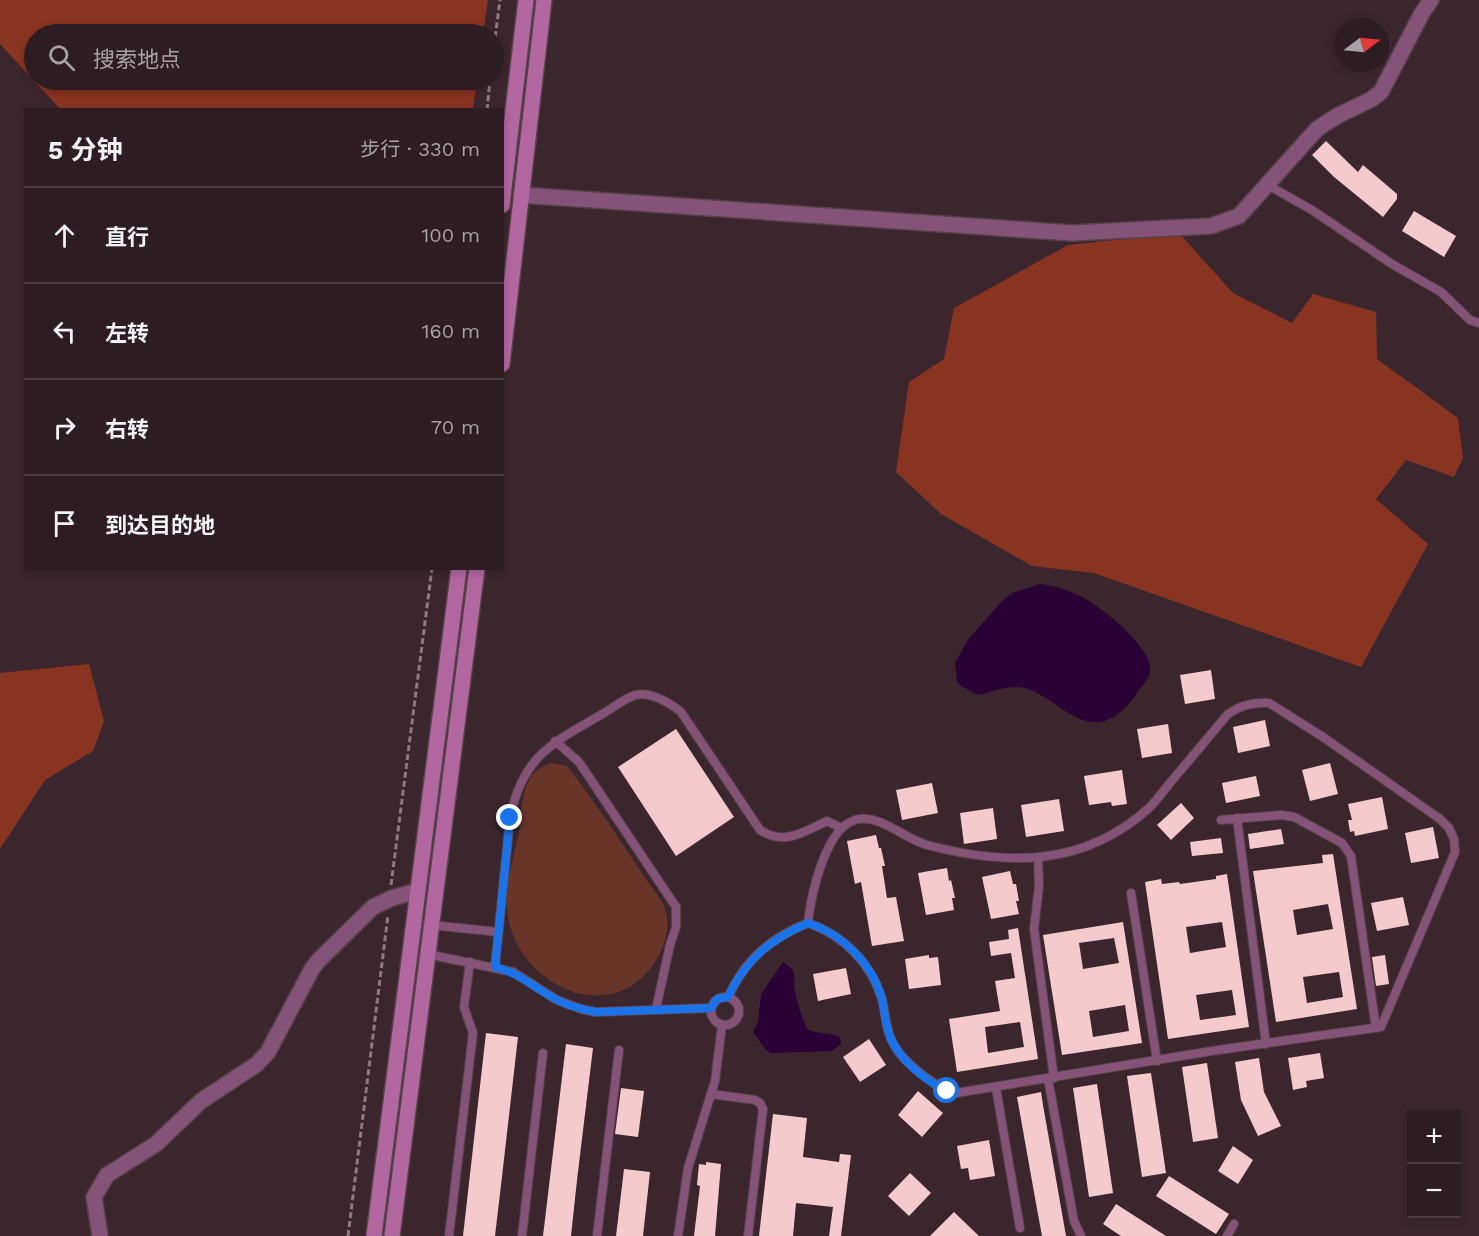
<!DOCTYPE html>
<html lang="zh">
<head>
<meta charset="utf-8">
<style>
	body { margin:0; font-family:"Work Sans","Noto Sans SC",sans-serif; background:#39292f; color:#f1f3f6 }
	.controls { position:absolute; right:18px; bottom:18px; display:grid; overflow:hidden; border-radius:0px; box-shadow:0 3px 9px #0003 }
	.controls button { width:54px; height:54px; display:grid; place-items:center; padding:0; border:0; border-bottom:2px solid #483a40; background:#2d1c22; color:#f1f3f6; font:30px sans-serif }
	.compass { position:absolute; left:1335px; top:18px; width:54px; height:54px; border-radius:50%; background:#2d1c22; box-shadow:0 3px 9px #0003; rotate:74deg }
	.stop { position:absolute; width:18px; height:18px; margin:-14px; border:4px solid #1a73e8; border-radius:50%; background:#fff }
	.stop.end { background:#1a73e8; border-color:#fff; box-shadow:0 2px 6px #0008 }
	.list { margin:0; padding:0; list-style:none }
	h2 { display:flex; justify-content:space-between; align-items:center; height:78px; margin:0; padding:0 24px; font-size:26px }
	h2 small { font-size:20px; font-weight:400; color:#a7a1a5 }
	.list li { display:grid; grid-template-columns:39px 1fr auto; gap:18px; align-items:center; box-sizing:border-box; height:96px; padding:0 24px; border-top:2px solid #483a40 }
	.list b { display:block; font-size:22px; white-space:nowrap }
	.list em { font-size:20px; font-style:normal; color:#a7a1a5 }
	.icon { flex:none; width:33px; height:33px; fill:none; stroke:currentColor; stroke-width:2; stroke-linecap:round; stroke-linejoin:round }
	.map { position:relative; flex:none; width:1479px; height:1236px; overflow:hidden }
	.search { position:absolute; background:#2d1c22; box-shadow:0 3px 9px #0003; left:24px; top:24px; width:480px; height:66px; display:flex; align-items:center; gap:15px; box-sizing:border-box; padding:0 21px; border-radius:33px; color:#a7a1a5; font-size:22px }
	.panel { position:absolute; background:#2d1c22; box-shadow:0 3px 9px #0003; left:24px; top:108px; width:480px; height:462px; border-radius:0px }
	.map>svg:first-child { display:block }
	.green { fill:#693529 }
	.forest { fill:#893420 }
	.water { fill:#2a0235 }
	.building { fill:#f4cacc; fill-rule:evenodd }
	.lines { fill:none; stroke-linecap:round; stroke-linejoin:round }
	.lane-casing { stroke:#574249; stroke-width:10 }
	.street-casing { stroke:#574249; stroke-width:18 }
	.secondary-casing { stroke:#574249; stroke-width:18 }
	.path { stroke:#8c7a80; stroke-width:3; stroke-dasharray:6 3; stroke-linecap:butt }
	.lane { stroke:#845377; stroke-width:8 }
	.street { stroke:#845377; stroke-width:15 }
	.secondary { stroke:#b367a1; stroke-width:15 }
	.route { stroke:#1a73e8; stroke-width:8 }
</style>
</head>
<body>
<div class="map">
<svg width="1479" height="1236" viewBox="0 0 1479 1236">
	<rect width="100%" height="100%" fill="#3c262e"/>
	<path class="green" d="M 551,763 L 567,766 C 595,802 620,840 645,878 C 652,888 664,901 666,913 C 670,928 665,944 658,957 C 614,1034 512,984 507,908 C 505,885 514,855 519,832 C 523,805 520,772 551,763 Z"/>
	<g class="forest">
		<polygon points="0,0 488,0 483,34 34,34 34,80 477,80 473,109 61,110 0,44"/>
		<polygon points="1179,233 1233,293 1292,323 1313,294 1376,312 1377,359 1458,418 1463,458 1454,477 1406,460 1376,499 1428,544 1361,667 1094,573 1032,566 941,514 896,472 909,382 944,359 954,308 1068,245"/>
		<polygon points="89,664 104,721 93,751 45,780 0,849 0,673"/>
	</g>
	<g class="water">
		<path d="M 1040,584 C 1054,586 1067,589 1080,596 C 1100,606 1151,645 1150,670 C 1150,679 1141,687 1136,694 C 1130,703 1121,714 1110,719 C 1078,735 1048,689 1019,687 C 1005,686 991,692 978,695 L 961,686 L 957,681 L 955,663 L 967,641 L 1001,602 L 1012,593 Z"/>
		<path d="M 783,962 C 800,972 792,978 795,992 C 798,1005 802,1019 808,1030 C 819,1034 829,1032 840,1037 L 841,1044 L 832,1051 L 771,1053 L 765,1049 L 753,1032 L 758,1022 L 761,994 Z"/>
	</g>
	<g class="building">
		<polygon points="1326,141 1358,172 1363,165 1397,194 1397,199 1383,217 1334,177 1312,155"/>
		<polygon points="1414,211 1456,236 1444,257 1402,231"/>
		<polygon points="1211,670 1215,699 1185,704 1180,675"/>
		<polygon points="1265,720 1270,746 1238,753 1233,727"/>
		<polygon points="1168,724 1172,753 1142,758 1137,729"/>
		<polygon points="676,729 734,817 676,856 618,767"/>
		<polygon points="1330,763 1338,794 1310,801 1302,770"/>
		<polygon points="1122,770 1127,804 1112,806 1111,802 1089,805 1084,776"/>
		<polygon points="1256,776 1260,796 1226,803 1222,783"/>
		<polygon points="932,783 938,813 902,820 896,790"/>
		<polygon points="1382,797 1388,829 1355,836 1354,831 1350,832 1348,820 1352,820 1348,804"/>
		<polygon points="1059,799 1064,831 1026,837 1021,805"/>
		<polygon points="1181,803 1194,818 1171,840 1157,825"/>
		<polygon points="993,808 997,839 964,844 960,813"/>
		<polygon points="1433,827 1439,858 1411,863 1405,833"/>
		<polygon points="1281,829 1284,844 1250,849 1248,834"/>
		<polygon points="876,835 879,848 881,848 885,866 882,866 887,898 896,897 904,941 872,946 861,882 855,884 847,841"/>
		<polygon points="1221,838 1223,853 1192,856 1190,842"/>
		<path d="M 1333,854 L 1357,1009 L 1276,1022 L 1253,871 L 1323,863 L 1322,855 ZM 1328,904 L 1333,929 L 1297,935 L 1293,910 ZM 1339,972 L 1343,997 L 1307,1003 L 1303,977 Z"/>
		<polygon points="947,868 949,881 951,880 955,898 952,898 954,910 926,915 918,873"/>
		<polygon points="1010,871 1013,884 1016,884 1019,901 1016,901 1019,914 991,919 982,877"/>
		<path d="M 1227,874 L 1249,1027 L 1168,1039 L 1145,882 L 1161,879 L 1162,884 L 1179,882 L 1180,884 L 1216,879 L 1216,876 ZM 1222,922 L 1226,947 L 1190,953 L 1186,927 ZM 1232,990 L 1236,1015 L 1200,1020 L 1196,995 Z"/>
		<polygon points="1403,897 1409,925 1377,931 1371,903"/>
		<path d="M 1123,922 L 1142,1043 L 1062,1055 L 1043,935 ZM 1114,938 L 1119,963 L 1083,969 L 1079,943 ZM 1125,1005 L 1129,1031 L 1093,1037 L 1089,1011 Z"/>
		<path d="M 1018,928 L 1038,1059 L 957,1072 L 949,1019 L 1000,1011 L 995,981 L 1015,978 L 1011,953 L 991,956 L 989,942 L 1009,939 L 1008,930 ZM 1020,1022 L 1024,1047 L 988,1053 L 985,1027 Z"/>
		<polygon points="929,955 929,958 938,957 941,985 909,989 905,959"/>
		<polygon points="1385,955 1389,984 1376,986 1372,957"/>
		<polygon points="846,968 851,994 818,1001 813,974"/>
		<polygon points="486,1033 518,1037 503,1168 495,1236 463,1236"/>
		<polygon points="869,1039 886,1065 860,1082 843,1057"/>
		<polygon points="566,1044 593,1048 577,1180 571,1236 543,1236"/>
		<polygon points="1320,1053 1324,1078 1306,1081 1307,1087 1293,1090 1288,1058"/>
		<polygon points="1259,1058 1264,1092 1281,1126 1258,1136 1241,1100 1235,1062"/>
		<polygon points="1207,1063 1218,1138 1193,1142 1182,1067"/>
		<polygon points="1151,1073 1166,1173 1142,1177 1127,1076"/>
		<polygon points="1097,1084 1113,1193 1089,1197 1073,1088"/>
		<polygon points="621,1088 644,1091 638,1137 615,1134"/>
		<polygon points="918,1091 943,1113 922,1137 898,1115"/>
		<polygon points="1041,1092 1043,1105 1066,1236 1042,1236 1037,1209 1017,1097"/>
		<polygon points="773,1114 807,1118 803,1157 839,1162 840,1154 851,1155 841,1236 829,1236 833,1207 796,1203 793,1236 759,1236"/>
		<polygon points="989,1140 995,1176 970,1180 968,1168 961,1169 957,1146"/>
		<polygon points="1233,1146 1253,1160 1238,1184 1218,1171"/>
		<polygon points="706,1162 721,1164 715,1236 694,1236 700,1186 697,1185 699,1164 706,1165"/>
		<polygon points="624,1169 650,1172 643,1236 616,1236"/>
		<polygon points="910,1173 931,1193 909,1216 888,1196"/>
		<polygon points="1169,1176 1229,1214 1216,1234 1156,1196"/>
		<polygon points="1116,1204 1166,1236 1121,1236 1103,1224"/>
		<polygon points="954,1212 979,1236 930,1236"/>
	</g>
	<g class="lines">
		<g class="lane-casing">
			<g id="lane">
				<polyline points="1266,184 1312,210 1392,264 1441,292 1470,320 1479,323"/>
				<polyline points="555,741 579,762 676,907 676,927 670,945 656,1009"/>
				<polyline points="1237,818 1266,1044"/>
				<polyline points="1221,820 1281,815 1294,817 1342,843 1351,856 1376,1028"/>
				<polyline points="1038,857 1039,886 1034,929 1054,1078"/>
				<polyline points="1131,893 1157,1061"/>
				<polyline points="431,925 498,932"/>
				<polyline points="427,954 513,972 557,1000 581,1009 595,1012 711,1008"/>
				<path d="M 495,967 L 510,818 C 522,758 550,744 599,716 C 610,710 623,699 635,695 C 650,691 670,703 681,712 L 760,830 C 784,846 804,832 827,821 L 841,828"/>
				<circle cx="725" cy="1011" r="14"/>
				<path d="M 728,997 C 745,960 770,938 808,923 C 843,935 871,963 882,999 C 886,1014 885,1029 893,1043 C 900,1057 912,1066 924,1076 C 935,1084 943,1090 956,1093 L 1218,1050 L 1381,1027 L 1455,852 L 1454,839 L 1449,828 L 1440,819 L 1323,737 L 1269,703 C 1253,702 1241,705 1228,714 C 1210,735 1193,756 1175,777 C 1166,787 1159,798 1149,808 C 1084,867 1007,866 927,845 C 904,839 880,813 855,820 C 825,829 811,895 808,923"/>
				<polyline points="1048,1079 1074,1221 1081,1236"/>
				<polyline points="996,1088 1020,1228"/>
				<polyline points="711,1094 755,1100 760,1103 763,1109 748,1236"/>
				<polyline points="449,1236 473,1033 464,1007 470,962"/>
				<polyline points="522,1236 543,1053"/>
				<polyline points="597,1236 619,1050"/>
				<polyline points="678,1236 688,1168 715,1081 722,1025"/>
				<polyline points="1227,1236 1234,1224"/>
			</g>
		</g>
		<g class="street-casing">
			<g id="street">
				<polyline points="521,195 1072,233 1211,226 1239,216 1317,129 1337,116 1372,99 1381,92 1422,13 1431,0"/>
				<polyline points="100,1236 94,1197 107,1175 156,1144 201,1101 257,1064 268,1052 312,969 318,961 373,907 392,898 417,891"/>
			</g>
		</g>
		<g class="secondary-casing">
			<g id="secondary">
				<polyline points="502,205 526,0"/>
				<polyline points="502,364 544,0"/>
				<polyline points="374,1236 459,568"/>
				<polyline points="392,1236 477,568"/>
			</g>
		</g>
		<g class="path">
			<polyline points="494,46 500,0"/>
			<polyline points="487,110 490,80"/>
			<polyline points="391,885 432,568"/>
			<polyline points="348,1236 388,915"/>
		</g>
		<use href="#lane" class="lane"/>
		<use href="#street" class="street"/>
		<use href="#secondary" class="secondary"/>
	</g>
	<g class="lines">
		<path class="route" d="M 510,818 L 495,967 C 517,972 531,985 550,996 C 564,1005 579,1009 596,1012 L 711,1008 L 717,999 L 728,997 C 745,960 771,939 808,923 C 842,934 872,963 882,999 C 885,1012 885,1026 891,1039 C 901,1061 926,1081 947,1091"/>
	</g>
</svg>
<div class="controls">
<button>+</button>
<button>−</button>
</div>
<svg class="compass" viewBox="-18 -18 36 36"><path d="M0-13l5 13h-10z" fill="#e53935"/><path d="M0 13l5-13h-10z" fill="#a7a1a5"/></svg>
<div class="stop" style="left:947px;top:1091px"></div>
<div class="stop end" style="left:510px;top:818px"></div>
<div class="search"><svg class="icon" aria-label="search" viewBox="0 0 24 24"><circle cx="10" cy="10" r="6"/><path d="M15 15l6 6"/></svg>搜索地点</div>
<section class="panel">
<h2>5 分钟<small>步行 · 330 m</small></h2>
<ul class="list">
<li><svg class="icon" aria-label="ahead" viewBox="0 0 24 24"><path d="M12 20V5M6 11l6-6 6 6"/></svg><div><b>直行</b></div><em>100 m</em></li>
<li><svg class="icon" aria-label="left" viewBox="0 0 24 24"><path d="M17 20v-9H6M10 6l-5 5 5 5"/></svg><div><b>左转</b></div><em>160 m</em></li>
<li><svg class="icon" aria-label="right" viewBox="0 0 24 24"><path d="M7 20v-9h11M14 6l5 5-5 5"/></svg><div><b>右转</b></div><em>70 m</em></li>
<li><svg class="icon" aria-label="arrive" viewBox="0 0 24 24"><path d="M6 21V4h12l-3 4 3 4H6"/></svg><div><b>到达目的地</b></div></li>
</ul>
</section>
</div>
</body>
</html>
